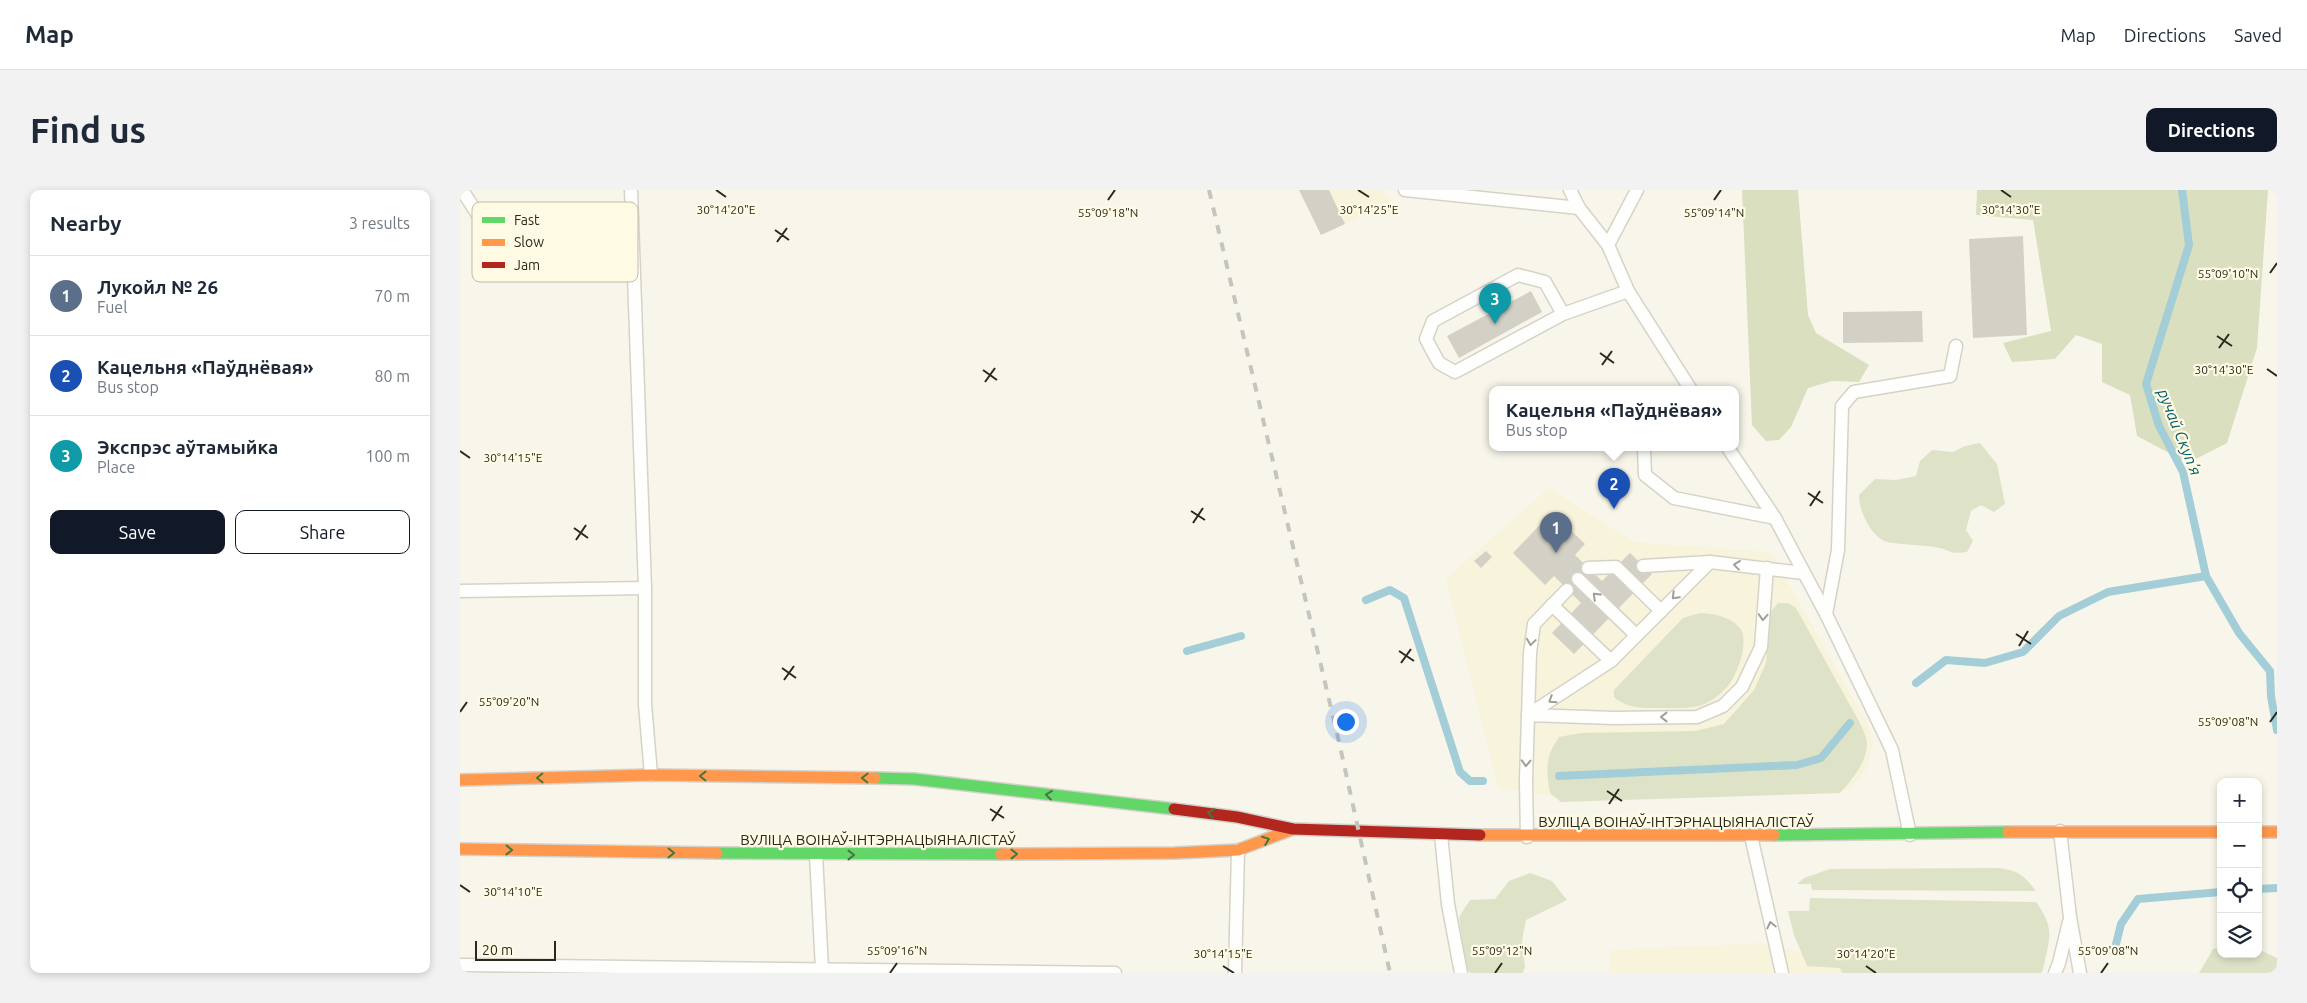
<!DOCTYPE html>
<html lang="en">
<head>
<meta charset="utf-8">
<style>
	body { margin:0; font-family:Ubuntu,sans-serif; background:#f2f2f3; color:#1f2937 }
	.controls { position:absolute; right:15px; bottom:15px; display:grid; overflow:hidden; border-radius:10px; box-shadow:0 2px 8px #0003 }
	.controls button { width:45px; height:45px; display:grid; place-items:center; padding:0; border:0; border-bottom:1px solid #e0e1e3; background:#fff; color:#1f2937; font:25px sans-serif }
	.scale { position:absolute; left:15px; bottom:12px; width:81px; box-sizing:border-box; padding-left:5px; border:2px solid #2b291e; border-top:0; font-size:14px; line-height:18px; white-space:nowrap; color:#2b291e; -webkit-text-stroke:4px #fefae4; paint-order:stroke }
	.you { position:absolute; left:885px; top:531px; width:18px; height:18px; margin:-12px; border:4px solid #fff; border-radius:50%; background:#1a73e8; box-shadow:0 0 0 8px #1a73e833 }
	.badge { display:grid; place-items:center; width:32px; height:32px; border-radius:50%; background:#111827; color:#fff; font-size:16px; font-weight:700 }
	.pin { position:absolute; translate:-50% -41px; filter:drop-shadow(0 1px 2px #0008) }
	.pin::after { content:''; position:absolute; top:26px; width:18px; height:15px; background:inherit; clip-path:polygon(0 0,100% 0,50% 100%) }
	.popup { position:absolute; left:1029px; top:196px; width:250px; height:65px; box-sizing:border-box; display:grid; place-content:center; border-radius:10px; background:#fff; filter:drop-shadow(0 1px 4px #0005); font-size:16px; white-space:nowrap; color:#747a83 }
	.popup b { font-size:19px; color:#1f2937 }
	.popup::after { content:''; position:absolute; left:50%; top:100%; margin-left:-10px; border:10px solid transparent; border-top-color:#fff }
	.list { margin:0; padding:0; list-style:none }
	h2 { display:flex; justify-content:space-between; align-items:center; height:65px; margin:0; padding:0 20px; font-size:21px }
	h2 small { font-size:16px; font-weight:400; color:#747a83 }
	.list li { display:grid; grid-template-columns:32px 1fr auto; gap:15px; align-items:center; box-sizing:border-box; height:80px; padding:0 20px; border-top:1px solid #e0e1e3 }
	.list b { display:block; font-size:19px; white-space:nowrap }
	.list p { margin:0; font-size:16px; white-space:nowrap; color:#747a83 }
	.list em { font-size:16px; font-style:normal; color:#747a83 }
	.actions { display:flex; gap:10px; padding:15px 20px }
	.actions a { flex:1; padding:11px 0; border:1px solid #111827; border-radius:10px; text-align:center; font-size:18px; color:#111827 }
	.actions .main { background:#111827; color:#fff }
	.icon { flex:none; width:28px; height:28px; fill:none; stroke:currentColor; stroke-width:2; stroke-linecap:round; stroke-linejoin:round }
	.map { position:relative; flex:none; width:1817px; height:783px; overflow:hidden; border-radius:10px }
	header { display:flex; align-items:center; gap:30px; box-sizing:border-box; height:70px; padding:0 25px; background:#fff; border-bottom:1px solid #e0e1e3 }
	header strong { font-size:24px }
	nav { display:flex; gap:28px; margin-inline-start:auto; font-size:18px }
	.intro { display:flex; align-items:center; justify-content:space-between; box-sizing:border-box; height:120px; padding:0 30px }
	h1 { margin:0; font-size:35px }
	.button { padding:12px 22px; border-radius:10px; background:#111827; color:#fff; font-size:18px; font-weight:700 }
	main { display:flex; gap:30px; padding:0 30px }
	aside { flex:1; background:#fff; border-radius:10px; box-shadow:0 2px 8px #0003 }
	.map>svg:first-child { display:block }
	.built { fill:#f8f3db }
	.green { fill:#dee3c8 }
	.forest { fill:#d9dfbf }
	.lines { fill:none; stroke-linecap:round; stroke-linejoin:round }
	.stream { stroke:#a3ced7; stroke-width:8 }
	.building { fill:#d3d1c6 }
	.lane-casing { stroke:#d5d3c9; stroke-width:15 }
	.fast-casing { stroke:#d2d1cb; stroke-width:14 }
	.slow-casing { stroke:#d2d1cb; stroke-width:14 }
	.jam-casing { stroke:#d2d1cb; stroke-width:14 }
	.lane { stroke:#fefefc; stroke-width:12 }
	.fast { stroke:#63d668; stroke-width:11 }
	.slow { stroke:#ff974d; stroke-width:11 }
	.jam { stroke:#b3261e; stroke-width:11 }
	.rail { stroke:#c5c4c0; stroke-width:4; stroke-dasharray:9 9; stroke-linecap:butt }
	.oneway { stroke:#9f9e98 }
	.oneway2 { stroke:#44773f }
	.ticks { fill:none; stroke:#2b291e; stroke-width:2 }
	.labels { text-anchor:middle; dominant-baseline:central; stroke-width:4.5; stroke-linejoin:round; paint-order:stroke }
	.street-label { font-size:15px; fill:#2b291e; stroke:#fefae4 }
	.water-label { font-size:16px; font-style:italic; fill:#025d6f; stroke:#fefae4 }
	.key { fill:#fefae4; stroke:#bfbba9; stroke-width:1 }
	.key-label { font-size:14px; fill:#2b291e }
	.ticks-label { font-size:12px; text-anchor:middle; fill:#2b291e; stroke:#fefae4; stroke-width:4.5; stroke-linejoin:round; paint-order:stroke }
</style>
</head>
<body>
<header>
<strong>Map</strong>
<nav><a>Map</a><a>Directions</a><a>Saved</a></nav>
</header>
<div class="intro"><h1>Find us</h1><a class="button">Directions</a></div>
<main>
<aside>
<h2>Nearby<small>3 results</small></h2>
<ul class="list">
<li><span class="badge" style="background:#5c6f8a">1</span><div><b>Лукойл № 26</b><p>Fuel</p></div><em>70 m</em></li>
<li><span class="badge" style="background:#1a4fb4">2</span><div><b>Кацельня «Паўднёвая»</b><p>Bus stop</p></div><em>80 m</em></li>
<li><span class="badge" style="background:#0f9aa8">3</span><div><b>Экспрэс аўтамыйка</b><p>Place</p></div><em>100 m</em></li>
</ul>
<div class="actions"><a class="main">Save</a><a>Share</a></div>
</aside>
<div class="map">
<svg width="1817" height="783" viewBox="0 0 1817 783">
	<rect width="100%" height="100%" fill="#f8f6ea"/>
	<g class="built">
		<polygon points="839,0 923,0 932,12 861,45"/>
		<polygon points="1089,298 1174,352 1311,362 1407,533 1413,553 1406,580 1389,600 1107,608 1038,597 986,389"/>
		<polygon points="1300,753 1431,783 1149,783 1151,760"/>
	</g>
	<g class="green">
		<path d="M 1520,253 L 1537,274 L 1545,314 L 1534,322 L 1521,315 L 1511,321 L 1506,340 L 1513,351 L 1507,362 C 1488,365 1490,359 1474,357 C 1464,355 1430,354 1424,351 C 1409,343 1399,320 1399,305 L 1415,289 L 1436,290 L 1456,286 L 1460,271 L 1472,260 L 1493,262 L 1505,256 Z"/>
		<path d="M 1318,413 L 1328,413 L 1336,418 L 1401,535 C 1403,540 1407,548 1407,554 C 1407,572 1392,590 1380,603 L 1101,612 L 1090,603 C 1086,579 1085,567 1099,547 L 1121,543 L 1235,541 L 1264,534 L 1294,500 L 1306,473 L 1310,423 Z"/>
		<path d="M 1240,423 C 1254,424 1269,426 1279,437 C 1291,449 1277,486 1267,497 C 1260,505 1249,513 1239,516 C 1226,519 1209,518 1196,518 C 1180,518 1166,518 1154,507 L 1154,500 L 1223,428 Z"/>
		<path d="M 1538,678 C 1559,681 1563,684 1576,701 L 1352,700 L 1351,694 L 1337,694 L 1344,688 L 1370,679 Z"/>
		<polygon points="1070,683 1092,691 1107,710 1066,730 1062,751 1065,777 1063,783 1011,783 1006,779 999,727 1010,710 1035,709 1049,691"/>
		<path d="M 1350,708 L 1576,712 C 1596,739 1589,749 1583,780 L 1581,783 L 1382,783 L 1380,778 L 1347,776 L 1334,745 L 1328,721 L 1349,721 Z"/>
		<polygon points="1761,757 1761,764 1798,764 1798,759 1817,768 1817,783 1739,783 1753,759"/>
	</g>
	<g class="forest">
		<polygon points="1282,0 1338,0 1348,125 1356,143 1409,175 1399,192 1372,191 1348,198 1331,237 1319,250 1306,251 1292,235"/>
		<polygon points="1517,0 1808,0 1797,158 1767,253 1728,273 1677,246 1670,205 1642,192 1642,154 1616,145 1595,169 1552,172 1543,153 1591,141 1573,30 1516,25"/>
	</g>
	<g class="lines">
		<g class="stream">
			<polyline points="1722,0 1729,55 1686,194 1699,236 1723,282 1746,386 1779,443 1810,481 1811,506 1817,540"/>
			<polyline points="906,410 930,400 944,408 1000,582 1010,591 1023,591"/>
			<polyline points="727,461 781,446"/>
			<polyline points="1456,493 1486,470 1525,473 1563,462 1599,426 1648,402 1746,386"/>
			<polyline points="1099,586 1337,575 1361,568 1390,533"/>
			<polyline points="1798,699 1817,698"/>
			<polyline points="1654,762 1661,734 1678,709 1761,702"/>
		</g>
	</g>
	<g class="building">
		<polygon points="839,0 869,0 885,34 861,45"/>
		<polygon points="1563,46 1567,145 1513,148 1509,49"/>
		<polygon points="1071,101 1082,122 999,168 987,146"/>
		<polygon points="1462,121 1463,152 1383,153 1383,122"/>
		<polygon points="1092,322 1125,354 1115,365 1142,391 1170,363 1192,384 1114,464 1092,443 1121,413 1094,386 1085,395 1053,363"/>
		<polygon points="1026,361 1032,367 1021,378 1014,371"/>
	</g>
	<g class="lines">
		<g class="lane-casing">
			<g id="lane">
				<polyline points="2,0 52,78"/>
				<polyline points="171,0 185,398 185,514 191,585"/>
				<polyline points="945,0 1119,18"/>
				<polyline points="1110,0 1119,18 1148,55"/>
				<polyline points="1177,0 1148,55 1168,101 1231,200"/>
				<polyline points="1103,124 1085,92 1058,85 973,131 966,149 979,173 995,182 1103,124 1168,101"/>
				<polyline points="1184,258 1185,285 1214,308 1315,328"/>
				<polyline points="1268,258 1315,328 1366,424 1432,560 1450,645"/>
				<polyline points="1183,376 1250,372 1343,383"/>
				<polyline points="1128,378 1156,377 1201,421"/>
				<polyline points="1118,389 1176,445"/>
				<polyline points="0,401 185,398"/>
				<polyline points="1092,415 1151,471"/>
				<polyline points="1366,424 1378,360 1382,216 1394,202 1490,186 1496,156"/>
				<polyline points="1068,525 1154,528 1237,527 1263,516 1282,497 1301,457 1307,378"/>
				<polyline points="1068,525 1151,471 1250,372"/>
				<polyline points="1600,641 1610,727 1620,783"/>
				<polyline points="981,645 988,714 1001,783"/>
				<polyline points="1291,646 1322,783"/>
				<polyline points="1067,647 1066,590 1070,463 1074,434 1107,400"/>
				<polyline points="356,665 362,779"/>
				<polyline points="0,775 655,783"/>
				<polyline points="775,783 778,660"/>
				<polyline points="1595,783 1599,773 1609,732"/>
			</g>
		</g>
		<g class="fast-casing">
			<g id="fast">
				<polyline points="415,588 454,589 714,619"/>
				<polyline points="1314,645 1548,642"/>
				<polyline points="257,663 541,664"/>
			</g>
		</g>
		<g class="slow-casing">
			<g id="slow">
				<polyline points="0,590 191,585 415,588"/>
				<polyline points="1548,642 1761,642"/>
				<polyline points="1798,642 1817,642"/>
				<polyline points="1020,645 1314,645"/>
				<polyline points="0,659 257,663"/>
				<polyline points="541,664 715,663 778,660 833,639"/>
			</g>
		</g>
		<g class="jam-casing">
			<polyline id="jam" points="714,619 777,627 833,639 1020,645"/>
		</g>
		<use href="#lane" class="lane"/>
		<use href="#fast" class="fast"/>
		<use href="#slow" class="slow"/>
		<use href="#jam" class="jam"/>
		<polyline class="rail" points="749,0 879,552 930,783"/>
	</g>
	<defs><path id="oneway-chevron" d="M-2-3.5L2.5 0L-2 3.5" fill="none" stroke-width="1.6" stroke-linecap="round" stroke-linejoin="round" transform="scale(1.25)"/></defs>
	<g class="oneway">
		<use href="#oneway-chevron" transform="translate(1277 375) rotate(-173)"/>
		<use href="#oneway-chevron" transform="translate(1136 406) rotate(-136)"/>
		<use href="#oneway-chevron" transform="translate(1215 406) rotate(135)"/>
		<use href="#oneway-chevron" transform="translate(1303 427) rotate(94)"/>
		<use href="#oneway-chevron" transform="translate(1071 452) rotate(98)"/>
		<use href="#oneway-chevron" transform="translate(1092 510) rotate(147)"/>
		<use href="#oneway-chevron" transform="translate(1204 527) rotate(180)"/>
		<use href="#oneway-chevron" transform="translate(1066 573) rotate(92)"/>
		<use href="#oneway-chevron" transform="translate(1311 735) rotate(-103)"/>
	</g>
	<g class="oneway2">
		<use href="#oneway-chevron" transform="translate(243 586) rotate(-179)"/>
		<use href="#oneway-chevron" transform="translate(80 588) rotate(179)"/>
		<use href="#oneway-chevron" transform="translate(405 588) rotate(-179)"/>
		<use href="#oneway-chevron" transform="translate(589 605) rotate(-173)"/>
		<use href="#oneway-chevron" transform="translate(751 623) rotate(-172)"/>
		<use href="#oneway-chevron" transform="translate(806 650) rotate(-21)"/>
		<use href="#oneway-chevron" transform="translate(49 660) rotate(1)"/>
		<use href="#oneway-chevron" transform="translate(211 663) rotate(1)"/>
		<use href="#oneway-chevron" transform="translate(554 664)"/>
		<use href="#oneway-chevron" transform="translate(391 665)"/>
	</g>
	<path class="ticks" d="M 256,0 L 266,7M 898,0 L 909,7M 1541,0 L 1551,7M 648,10 L 655,0M 1254,10 L 1261,0M 315,40 L 329,50M 317,52 L 327,38M 1810,83 L 1817,73M 1757,146 L 1772,156M 1759,158 L 1769,144M 1140,163 L 1154,173M 1142,175 L 1152,161M 1807,179 L 1817,186M 523,180 L 537,190M 525,192 L 535,178M 0,261 L 10,268M 1348,303 L 1363,313M 1350,316 L 1360,301M 731,321 L 745,330M 733,333 L 743,318M 114,338 L 128,348M 116,350 L 126,335M 1556,444 L 1571,454M 1559,456 L 1568,441M 939,461 L 954,471M 941,473 L 951,459M 322,478 L 336,488M 324,490 L 334,476M 0,522 L 7,512M 1810,532 L 1817,522M 1147,601 L 1162,611M 1149,614 L 1159,599M 530,619 L 544,628M 532,631 L 542,616M 0,695 L 10,702M 763,776 L 774,783M 1406,776 L 1416,783M 430,783 L 437,773M 1035,783 L 1042,773M 1641,783 L 1648,773"/>
	<g class="labels">
		<g class="street-label">
			<text x="1216" y="631">ВУЛІЦА ВОІНАЎ-ІНТЭРНАЦЫЯНАЛІСТАЎ</text>
			<text x="418" y="649">ВУЛІЦА ВОІНАЎ-ІНТЭРНАЦЫЯНАЛІСТАЎ</text>
		</g>
		<g class="water-label">
			<text transform="translate(1720 242) rotate(68)">ручай Скупʼя</text>
		</g>
	</g>
	<rect x="12" y="12" width="166" height="80" rx="8" class="key"/>
	<rect x="22" y="27" width="23" height="6" fill="#63d668"/>
	<rect x="22" y="49" width="23" height="7" fill="#ff974d"/>
	<rect x="22" y="72" width="23" height="6" fill="#b3261e"/>
	<g class="key-label">
		<text x="54" y="35">Fast</text>
		<text x="54" y="57">Slow</text>
		<text x="54" y="80">Jam</text>
	</g>
	<g class="ticks-label">
		<text x="266" y="24">30°14'20"E</text>
		<text x="909" y="24">30°14'25"E</text>
		<text x="1551" y="24">30°14'30"E</text>
		<text x="648" y="27">55°09'18"N</text>
		<text x="1254" y="27">55°09'14"N</text>
		<text x="1768" y="88">55°09'10"N</text>
		<text x="1764" y="184">30°14'30"E</text>
		<text x="53" y="272">30°14'15"E</text>
		<text x="49" y="516">55°09'20"N</text>
		<text x="1768" y="536">55°09'08"N</text>
		<text x="53" y="706">30°14'10"E</text>
		<text x="437" y="765">55°09'16"N</text>
		<text x="1042" y="765">55°09'12"N</text>
		<text x="1648" y="765">55°09'08"N</text>
		<text x="763" y="768">30°14'15"E</text>
		<text x="1406" y="768">30°14'20"E</text>
	</g>
</svg>
<div class="controls">
<button>+</button>
<button>−</button>
<button><svg class="icon" aria-label="locate" viewBox="0 0 24 24"><circle cx="12" cy="12" r="6"/><path d="M12 2v4M12 18v4M2 12h4M18 12h4"/></svg></button>
<button><svg class="icon" aria-label="layers" viewBox="0 0 24 24"><path d="M12 4l9 5-9 5-9-5zM3 14l9 5 9-5"/></svg></button>
</div>
<div class="scale">20 m</div>
<div class="you"></div>
<div class="pin badge" style="left:1096px;top:363px;background:#5c6f8a">1</div>
<div class="pin badge" style="left:1154px;top:319px;background:#1a4fb4">2</div>
<div class="popup"><b>Кацельня «Паўднёвая»</b>Bus stop</div>
<div class="pin badge" style="left:1035px;top:134px;background:#0f9aa8">3</div>
</div>
</main>
</body>
</html>
